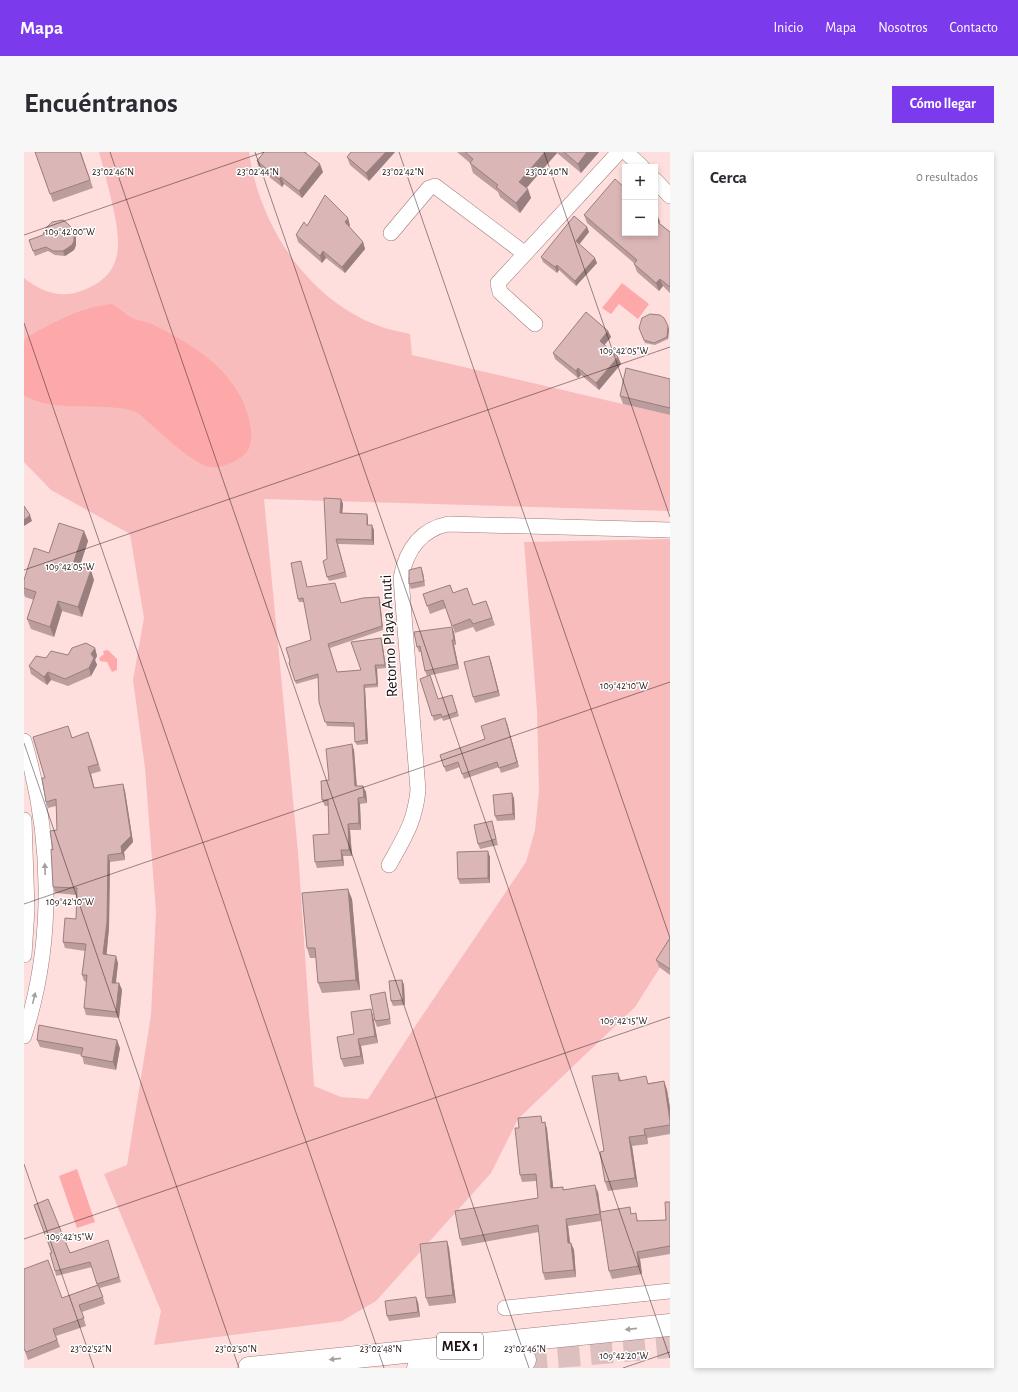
<!DOCTYPE html>
<html lang="es">
<head>
<meta charset="utf-8">
<style>
	body { margin:0; font-family:"Alegreya Sans",sans-serif; background:#f7f7f7; color:#2b2b33 }
	.controls { position:absolute; right:12px; top:12px; display:grid; overflow:hidden; border-radius:0px; box-shadow:0 2px 6px #0003 }
	.controls button { width:36px; height:36px; display:grid; place-items:center; padding:0; border:0; border-bottom:1px solid #e1e1e2; background:#fff; color:#2b2b33; font:20px sans-serif }
	.list { margin:0; padding:0; list-style:none }
	h2 { display:flex; justify-content:space-between; align-items:center; height:52px; margin:0; padding:0 16px; font-size:17px }
	h2 small { font-size:13px; font-weight:400; color:#7c7c81 }
	.map { position:relative; flex:none; width:646px; height:1216px; overflow:hidden; border-radius:0px }
	header { display:flex; align-items:center; gap:24px; box-sizing:border-box; height:56px; padding:0 20px; background:#7c3aed; color:#fff }
	header strong { font-size:19px }
	nav { display:flex; gap:22px; margin-inline-start:auto; font-size:14px }
	.intro { display:flex; align-items:center; justify-content:space-between; box-sizing:border-box; height:96px; padding:0 24px }
	h1 { margin:0; font-size:28px }
	.button { padding:10px 18px; border-radius:0px; background:#7c3aed; color:#fff; font-size:14px; font-weight:700 }
	main { display:flex; gap:24px; padding:0 24px }
	aside { flex:1; background:#fff; border-radius:0px; box-shadow:0 2px 6px #0003 }
	.map>svg:first-child { display:block }
	.green { fill:#f8bcbc }
	.water { fill:#fda9aa }
	.lines { fill:none; stroke-linecap:round; stroke-linejoin:round }
	.highway-tunnel { stroke:#dcc0bf; stroke-width:22; stroke-dasharray:22 11; stroke-linecap:butt }
	.street-casing { stroke:#9e7c7b; stroke-width:16 }
	.primary-casing { stroke:#9e7c7b; stroke-width:23 }
	.highway-casing { stroke:#9e7c7b; stroke-width:23 }
	.street { stroke:#fff; stroke-width:15 }
	.primary { stroke:#fff; stroke-width:22 }
	.highway { stroke:#fff; stroke-width:22 }
	.wall { fill:#bc9d9d }
	.shaded-wall { fill:#997f7f }
	.building { fill:#dbb6b6; stroke:#997f7f }
	.oneway { fill:#a59f9f }
	.ticks { fill:none; stroke:#1d1010; stroke-width:1; stroke-opacity:0.45 }
	.labels { text-anchor:middle; dominant-baseline:central; stroke-width:3; stroke-linejoin:round; paint-order:stroke }
	.shield { fill:#fff; stroke:#615858; stroke-width:1 }
	.shield-label { font-size:15px; font-weight:bold; fill:#1d1010 }
	.street-label { font-size:16px; fill:#1d1010; stroke:#fff }
	.ticks-label { font-size:10px; text-anchor:middle; fill:#1d1010; stroke:#fff; stroke-width:3; stroke-linejoin:round; paint-order:stroke }
</style>
</head>
<body>
<header>
<strong>Mapa</strong>
<nav><a>Inicio</a><a>Mapa</a><a>Nosotros</a><a>Contacto</a></nav>
</header>
<div class="intro"><h1>Encuéntranos</h1><a class="button">Cómo llegar</a></div>
<main>
<div class="map">
<svg width="646" height="1216" viewBox="0 0 646 1216">
	<rect width="100%" height="100%" fill="#fedfde"/>
	<path class="green" d="M 75,0 L 225,0 C 235,71 279,140 345,170 C 358,176 373,179 386,182 L 388,203 L 646,263 L 646,359 L 240,347 L 274,700 L 290,934 L 317,945 L 344,947 L 392,873 L 502,710 L 511,678 L 515,639 L 513,559 L 500,390 L 646,387 L 646,796 L 637,814 L 611,855 L 494,967 L 467,1021 L 352,1149 L 318,1169 L 130,1193 L 137,1159 L 80,1022 L 103,1013 L 127,863 L 132,760 L 121,616 L 109,528 L 120,466 L 106,382 L 27,338 L 0,310 L 0,126 C 16,139 36,147 57,139 C 102,123 97,90 88,51 C 84,34 80,17 75,0 Z"/>
	<g class="water">
		<polygon points="598,131 625,152 614,167 595,152 587,162 578,156"/>
		<path d="M 88,152 C 95,156 101,162 108,166 C 114,169 122,169 128,172 C 171,194 216,220 226,272 C 228,282 229,295 220,303 C 213,309 197,317 187,315 C 169,313 139,282 124,270 C 120,266 115,261 110,259 C 76,249 29,262 0,243 L 0,189 L 3,185 C 31,170 56,155 88,152 Z"/>
		<polygon points="84,498 93,507 93,518 88,520 83,510 76,509 75,506 80,502 79,499"/>
		<polygon points="53,1017 71,1070 53,1076 35,1024"/>
	</g>
	<g class="lines">
		<polyline class="highway-tunnel" points="501,1208 646,1195"/>
		<g class="street-casing">
			<g id="street">
				<polyline points="602,0 618,15"/>
				<polyline points="631,28 646,44"/>
				<polyline points="367,81 405,36 411,34 500,101"/>
				<polyline points="511,172 476,140 474,131 595,0"/>
				<path d="M 0,589 C 28,683 31,789 0,884"/>
				<polyline points="0,668 3,757 0,803"/>
				<path d="M 365,713 C 380,686 391,670 394,638 L 377,426 C 382,399 395,378 424,372 L 646,378"/>
				<polyline points="481,1156 646,1139"/>
			</g>
		</g>
		<g class="primary-casing">
			<polyline id="primary" points="225,1216 646,1173"/>
		</g>
		<g class="highway-casing">
			<polyline id="highway" points="394,1216 501,1208"/>
		</g>
		<use href="#street" class="street"/>
		<use href="#primary" class="primary"/>
		<use href="#highway" class="highway"/>
	</g>
	<g class="wall">
		<polygon points="11,0 57,0 69,36 29,50"/>
		<polygon points="240,0 283,0 282,1 299,20 278,46 260,32 258,35 235,17 233,9"/>
		<polygon points="371,0 345,29 326,13 323,5"/>
		<polygon points="433,0 575,0 557,21 533,1 502,36 507,46 496,61 476,45 474,40 449,21 446,11"/>
		<polygon points="631,61 636,70 635,71 646,80 646,141 639,134 635,139 613,120 610,112 610,111 563,71 560,63"/>
		<polygon points="326,73 325,75 339,90 341,97 321,121 302,106 298,111 274,90 272,83 283,74"/>
		<polygon points="563,75 565,80 555,92 573,111 552,134 535,118 533,121 519,110 517,105"/>
		<polygon points="50,78 52,83 52,93 50,98 41,104 31,103 24,99 11,104 5,88"/>
		<polygon points="615,176 645,177 644,187 631,193 621,191"/>
		<polygon points="584,179 587,185 580,193 594,205 597,212 575,238 557,223 554,226 531,207 529,201"/>
		<polygon points="646,227 646,263 599,252 596,244"/>
		<polygon points="317,347 319,352 318,361 343,362 344,367 344,373 350,378 350,393 314,392 323,425 305,429 303,425 303,407"/>
		<polygon points="60,379 64,389 56,414 70,428 58,465 38,459 30,485 7,477 3,467 10,448 1,445 0,442 0,428 25,401"/>
		<polygon points="277,409 283,435 317,451 356,448 359,478 306,496 313,520 337,518 357,486 358,489 362,516 353,517 354,535 341,536 344,592 333,593 331,590 331,575 303,574 295,550 294,526 272,532 265,511 287,488 280,450 275,450 274,447"/>
		<polygon points="399,421 401,434 387,437 385,432"/>
		<polygon points="426,433 429,441 449,453 462,449 471,473 452,480 449,475 431,481 422,456 406,462 399,442"/>
		<polygon points="430,480 432,493 430,493 435,517 403,524 401,519 397,500 395,500 393,495"/>
		<polygon points="71,496 73,504 71,508 73,513 67,524 44,534 27,528 23,533 7,522 5,514 22,506 44,503"/>
		<polygon points="465,504 476,544 451,551 449,545"/>
		<polygon points="396,527 414,547 428,543 435,564 419,569 418,566 410,569"/>
		<polygon points="483,571 495,615 477,621 475,615 440,627 436,615 422,620 416,603 461,587"/>
		<polygon points="48,585 67,587 77,619 67,622 70,636 101,639 109,690 100,700 101,708 86,710 85,776 82,803 94,811 92,831 95,831 98,838 95,866 62,863 60,856 63,830 60,829 58,823 61,799 41,796 39,790 52,767 53,743 31,741 29,735 29,698 33,678 32,654 24,656 22,650 21,626"/>
		<polygon points="330,598 333,634 342,640 343,651 336,652 337,678 326,678 328,704 319,704 320,714 293,716 291,710 305,682 304,654 301,654 298,648 305,628"/>
		<polygon points="490,646 491,668 473,669 471,664"/>
		<polygon points="468,669 474,693 456,697 454,692"/>
		<polygon points="466,705 466,731 436,732 434,727"/>
		<polygon points="328,747 336,838 298,841 294,831 292,806 286,806 283,796"/>
		<polygon points="646,786 646,823 635,815 632,808"/>
		<polygon points="378,828 380,833 381,853 369,854 367,849"/>
		<polygon points="361,840 362,845 367,872 353,875 351,869"/>
		<polygon points="347,857 349,864 354,891 337,894 340,912 320,915 317,907 330,882"/>
		<polygon points="13,888 96,896 92,918 60,912 58,903 16,895"/>
		<polygon points="594,921 597,928 625,931 640,929 643,938 646,956 646,982 623,986 624,992 608,994 614,1035 584,1039 581,1030 580,999"/>
		<polygon points="521,970 523,977 529,1036 540,1038 574,1040 577,1060 608,1062 615,1069 642,1068 646,1050 646,1102 616,1107 618,1122 588,1127 585,1119 577,1069 544,1074 546,1091 547,1091 550,1098 552,1125 521,1128 519,1121 515,1080 438,1094 436,1087 514,1046 512,1029 498,1030 496,1023 495,976"/>
		<polygon points="423,1089 425,1096 432,1151 405,1154 402,1146"/>
		<polygon points="86,1094 97,1130 76,1136 81,1152 58,1160 62,1174 32,1184 36,1195 4,1208 0,1197 38,1146 73,1133 68,1115 32,1124 31,1119 46,1101"/>
		<polygon points="394,1150 396,1165 365,1169 363,1164"/>
	</g>
	<g class="shaded-wall">
		<polygon points="362,0 371,0 345,29 342,21"/>
		<polygon points="521,0 532,0 533,1 499,40 495,30"/>
		<polygon points="563,0 575,0 557,21 554,12"/>
		<polygon points="296,12 299,20 278,46 275,39"/>
		<polygon points="257,25 260,32 258,35 255,27"/>
		<polygon points="504,37 507,46 496,61 492,51"/>
		<polygon points="633,62 636,70 632,74 631,70 631,65"/>
		<polygon points="324,66 326,73 323,77 321,70"/>
		<polygon points="563,75 565,80 554,94 552,89"/>
		<polygon points="50,78 52,83 52,93 50,98 41,104 39,99"/>
		<polygon points="339,90 341,97 321,121 318,115"/>
		<polygon points="299,99 302,106 298,111 296,104"/>
		<polygon points="571,106 573,111 552,134 551,129"/>
		<polygon points="533,113 535,118 533,121 531,115"/>
		<polygon points="636,127 639,134 635,139 632,131"/>
		<polygon points="644,174 645,177 644,187 643,185"/>
		<polygon points="584,179 587,185 578,196 576,189"/>
		<polygon points="594,205 597,212 575,238 572,231"/>
		<polygon points="554,216 557,223 554,226 552,219"/>
		<polygon points="317,347 319,352 318,365 316,361"/>
		<polygon points="343,362 344,367 344,378 343,373"/>
		<polygon points="6,363 8,369 0,374 0,368"/>
		<polygon points="348,373 350,378 350,393 348,388"/>
		<polygon points="60,379 64,389 53,422 49,412"/>
		<polygon points="397,415 399,421 401,434 400,429"/>
		<polygon points="67,418 70,428 58,465 54,455"/>
		<polygon points="355,445 356,448 359,478 358,474"/>
		<polygon points="34,449 38,459 30,485 26,475"/>
		<polygon points="428,475 430,480 432,493 430,488"/>
		<polygon points="357,486 358,489 362,516 361,513"/>
		<polygon points="428,488 430,493 435,517 433,512"/>
		<polygon points="71,496 73,504 71,508 73,513 67,524 65,516 67,502"/>
		<polygon points="465,504 467,509 476,544 474,539"/>
		<polygon points="351,513 353,517 354,535 353,532"/>
		<polygon points="24,520 27,528 23,533 20,525"/>
		<polygon points="340,533 341,536 344,592 342,588"/>
		<polygon points="481,566 483,571 495,615 493,610"/>
		<polygon points="328,592 330,598 333,640 331,634"/>
		<polygon points="64,615 67,622 72,642 70,636"/>
		<polygon points="99,632 101,639 109,690 100,700 101,708 98,701 97,694"/>
		<polygon points="339,634 342,640 343,651 340,645"/>
		<polygon points="488,641 490,646 491,668 489,662"/>
		<polygon points="334,646 336,652 337,678 335,671"/>
		<polygon points="324,672 326,678 328,704 325,698"/>
		<polygon points="317,698 319,704 320,714 318,708"/>
		<polygon points="464,699 466,705 466,731 464,726"/>
		<polygon points="84,703 86,710 85,776 82,809 79,802"/>
		<polygon points="324,737 328,747 336,838 332,828"/>
		<polygon points="92,804 94,811 91,837 88,831"/>
		<polygon points="378,828 380,833 381,853 379,848"/>
		<polygon points="95,831 98,838 95,866 92,860"/>
		<polygon points="347,857 349,864 354,891 351,884"/>
		<polygon points="334,887 337,894 340,912 337,904"/>
		<polygon points="93,888 96,896 92,918 89,910"/>
		<polygon points="640,929 643,938 646,956 646,969"/>
		<polygon points="521,970 523,977 530,1043 527,1036"/>
		<polygon points="620,977 623,986 624,992 621,983"/>
		<polygon points="605,985 608,994 614,1035 611,1026"/>
		<polygon points="571,1033 574,1040 578,1069 576,1062"/>
		<polygon points="542,1067 544,1074 547,1098 544,1091"/>
		<polygon points="423,1089 425,1096 432,1151 429,1143"/>
		<polygon points="547,1091 550,1098 552,1125 550,1118"/>
		<polygon points="613,1100 616,1107 618,1122 615,1114"/>
		<polygon points="392,1145 394,1150 396,1165 394,1160"/>
	</g>
	<g class="building">
		<polygon points="11,0 56,0 66,28 26,42"/>
		<polygon points="240,0 280,0 296,12 275,39 257,25 255,27 233,9"/>
		<polygon points="327,0 362,0 342,21 323,5"/>
		<polygon points="441,0 521,0 495,30 504,37 492,51 472,35 474,33 446,11 449,7"/>
		<polygon points="540,0 563,0 554,12"/>
		<polygon points="591,27 601,36 601,81 631,81 631,68 646,80 646,135 636,127 632,131 610,112 613,108 560,63"/>
		<polygon points="301,43 324,66 321,70 339,90 318,115 299,99 296,104 272,83 280,70 283,74"/>
		<polygon points="550,64 563,75 552,89 571,106 551,129 533,113 531,115 517,105"/>
		<polygon points="39,68 43,71 50,78 50,89 48,93 39,99 29,99 22,95 9,99 5,88 19,83 21,77 28,70"/>
		<polygon points="562,160 584,179 576,189 594,205 572,231 554,216 552,219 529,201"/>
		<polygon points="626,162 636,163 640,166 644,174 643,185 630,191 620,188 615,176 618,166"/>
		<polygon points="602,216 646,227 646,256 596,244"/>
		<polygon points="300,346 317,347 316,361 343,362 343,373 348,373 348,388 312,387 321,420 303,425 299,409 303,407"/>
		<polygon points="0,354 6,363 0,368"/>
		<polygon points="35,371 60,379 49,412 67,418 54,455 34,449 26,475 3,467 12,440 0,436 0,428 10,396 25,401"/>
		<polygon points="277,409 283,435 311,431 317,451 339,446 355,445 358,474 304,492 313,520 337,518 327,490 357,486 361,513 351,513 353,532 340,533 342,588 331,590 330,571 301,570 295,550 294,522 271,529 265,511 266,509 262,496 287,488 279,446 274,447 267,411"/>
		<polygon points="397,415 400,429 385,432 385,418"/>
		<polygon points="426,433 429,441 443,436 449,453 462,449 468,466 449,472 446,467 428,474 419,448 403,454 399,442"/>
		<polygon points="428,475 430,488 428,488 433,512 401,519 396,494 393,495 390,480"/>
		<polygon points="62,491 71,496 67,502 70,506 65,516 41,527 24,520 20,525 5,514 12,504 22,506 27,499 44,503 48,496"/>
		<polygon points="465,504 474,539 449,545 440,510"/>
		<polygon points="406,523 414,547 428,543 433,560 418,565 417,562 408,564 396,527"/>
		<polygon points="481,566 493,610 475,616 473,610 438,622 434,610 420,615 416,603 461,587 457,574"/>
		<polygon points="44,574 48,586 64,580 74,612 64,615 70,636 99,632 107,684 97,694 98,701 84,703 83,770 79,802 92,804 88,831 95,831 92,860 60,856 63,823 58,823 62,792 39,790 41,766 52,767 53,736 29,735 27,697 29,698 26,679 33,678 32,647 22,650 18,626 21,626 9,585"/>
		<polygon points="328,592 331,634 339,634 340,645 334,646 335,671 324,672 325,698 317,698 318,708 291,710 289,683 305,682 304,648 298,648 297,629 305,628 302,597"/>
		<polygon points="488,641 489,662 471,664 469,643"/>
		<polygon points="468,669 472,687 454,692 450,673"/>
		<polygon points="464,699 464,726 434,727 433,700"/>
		<polygon points="324,737 332,828 294,831 291,796 283,796 278,741"/>
		<polygon points="646,786 646,817 632,808"/>
		<polygon points="378,828 379,848 367,849 365,829"/>
		<polygon points="361,840 366,867 351,869 346,843"/>
		<polygon points="347,857 351,884 334,887 337,904 317,907 313,885 330,882 327,860"/>
		<polygon points="15,873 93,888 89,910 57,904 59,896 13,888"/>
		<polygon points="594,921 595,929 622,924 624,932 640,929 646,969 646,973 620,977 621,983 605,985 611,1026 581,1030 576,1000 580,999 568,924"/>
		<polygon points="517,964 518,971 521,970 527,1036 539,1035 539,1038 571,1033 576,1062 542,1067 544,1091 547,1091 550,1118 519,1121 514,1073 436,1087 431,1059 514,1046 512,1022 496,1023 491,976 495,976 494,966"/>
		<polygon points="24,1047 46,1101 84,1088 95,1125 73,1132 66,1110 31,1119 26,1101 28,1101 10,1053"/>
		<polygon points="641,1050 646,1050 646,1095 646,1094 613,1100 615,1114 585,1119 576,1060 606,1055 607,1062 612,1061 613,1069 642,1068"/>
		<polygon points="423,1089 429,1143 402,1146 396,1092"/>
		<polygon points="24,1108 38,1146 74,1133 79,1145 55,1153 60,1166 29,1177 33,1188 2,1200 0,1197 0,1117"/>
		<polygon points="392,1145 394,1160 363,1164 361,1149"/>
	</g>
	<defs><path id="oneway-solid" d="M-6-.8H1V-3.2L6.5 0L1 3.2V.8H-6Z"/></defs>
	<g class="oneway">
		<use href="#oneway-solid" transform="translate(21 717) rotate(-92)"/>
		<use href="#oneway-solid" transform="translate(10 846) rotate(-77)"/>
		<use href="#oneway-solid" transform="translate(607 1177) rotate(174)"/>
		<use href="#oneway-solid" transform="translate(311 1207) rotate(174)"/>
	</g>
	<path class="ticks" d="M 86,0 L 505,1216M 231,0 L 646,1206M 375,0 L 646,786M 520,0 L 646,365M 0,83 L 240,0M 0,171 L 360,1216M 0,418 L 646,195M 0,591 L 215,1216M 0,752 L 646,530M 0,1012 L 70,1216M 0,1087 L 646,865M 599,1216 L 646,1200"/>
	<g class="labels">
		<rect class="shield" x="413" y="1181" width="46" height="26" rx="3"/>
		<g class="shield-label">
			<text x="436" y="1194">MEX 1</text>
		</g>
		<g class="street-label">
			<text transform="translate(365 484) rotate(-93)">Retorno Playa Anuti</text>
		</g>
	</g>
	<g class="ticks-label">
		<text x="89" y="23">23°02'46"N</text>
		<text x="234" y="23">23°02'44"N</text>
		<text x="379" y="23">23°02'42"N</text>
		<text x="523" y="23">23°02'40"N</text>
		<text x="46" y="83">109°42'00"W</text>
		<text x="600" y="202">109°42'05"W</text>
		<text x="46" y="418">109°42'05"W</text>
		<text x="600" y="537">109°42'10"W</text>
		<text x="46" y="753">109°42'10"W</text>
		<text x="600" y="872">109°42'15"W</text>
		<text x="46" y="1088">109°42'15"W</text>
		<text x="67" y="1200">23°02'52"N</text>
		<text x="212" y="1200">23°02'50"N</text>
		<text x="357" y="1200">23°02'48"N</text>
		<text x="501" y="1200">23°02'46"N</text>
		<text x="600" y="1207">109°42'20"W</text>
	</g>
</svg>
<div class="controls">
<button>+</button>
<button>−</button>
</div>
</div>
<aside>
<h2>Cerca<small>0 resultados</small></h2>
<ul class="list">
</ul>
</aside>
</main>
</body>
</html>
